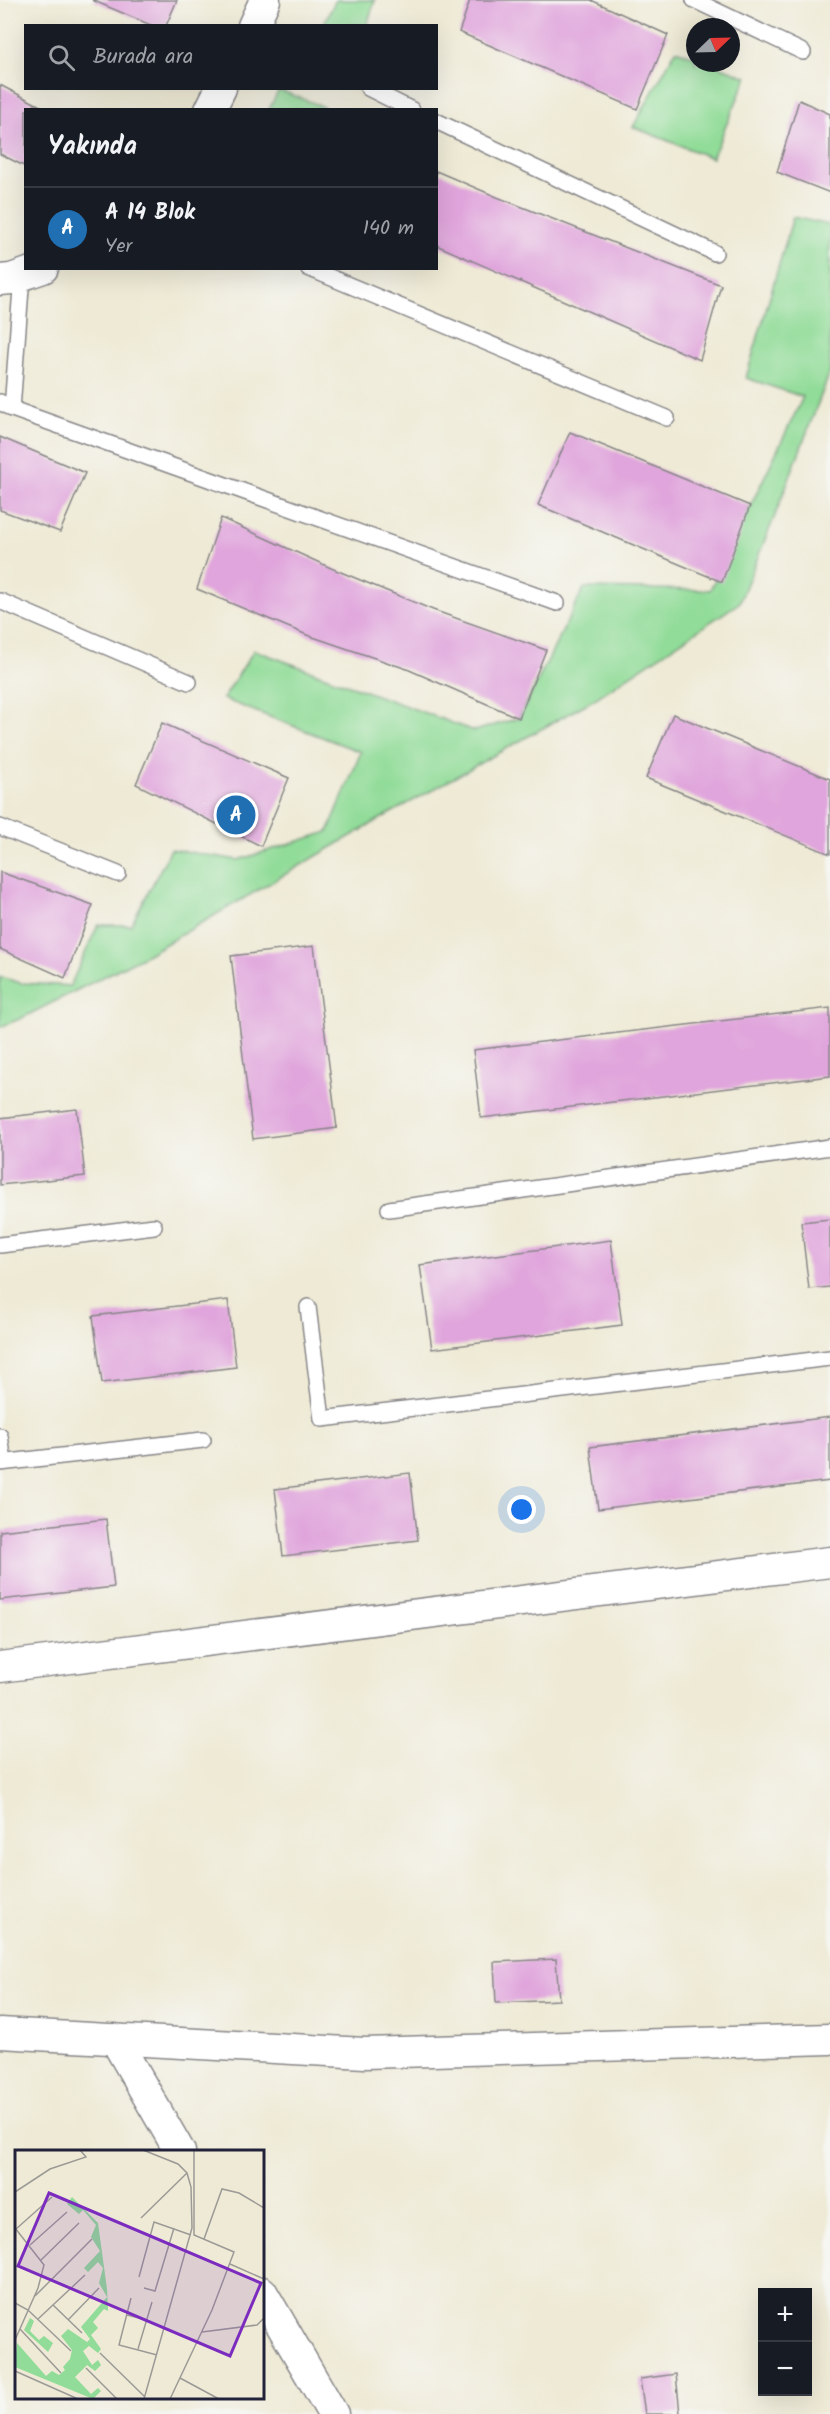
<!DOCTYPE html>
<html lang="tr">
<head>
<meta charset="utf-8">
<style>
	body { margin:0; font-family:Kalam,sans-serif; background:#242831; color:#f1f3f6 }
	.controls { position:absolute; right:18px; bottom:18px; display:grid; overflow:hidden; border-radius:0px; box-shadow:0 6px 24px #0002 }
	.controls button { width:54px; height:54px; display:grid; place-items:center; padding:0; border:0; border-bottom:2px solid #363941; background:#171b24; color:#f1f3f6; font:30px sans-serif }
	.compass { position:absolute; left:686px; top:18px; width:54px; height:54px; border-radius:50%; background:#171b24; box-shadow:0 6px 24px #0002; rotate:67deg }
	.you { position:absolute; left:522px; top:1510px; width:21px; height:21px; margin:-15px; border:4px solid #fff; border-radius:50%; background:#1a73e8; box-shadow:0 0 0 9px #1a73e833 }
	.badge { display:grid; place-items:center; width:39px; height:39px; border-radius:50%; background:#1f6fb2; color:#fff; font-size:20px; font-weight:700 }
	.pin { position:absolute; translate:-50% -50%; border:3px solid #fff; box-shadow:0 2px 6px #0006 }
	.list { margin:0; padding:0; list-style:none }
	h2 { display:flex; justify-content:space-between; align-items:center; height:78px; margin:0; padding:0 24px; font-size:26px }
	h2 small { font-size:20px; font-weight:400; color:#9ea1a6 }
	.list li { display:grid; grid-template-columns:39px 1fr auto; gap:18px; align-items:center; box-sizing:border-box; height:84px; padding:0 24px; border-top:2px solid #363941 }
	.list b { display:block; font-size:22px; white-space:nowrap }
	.list p { margin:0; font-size:20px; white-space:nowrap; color:#9ea1a6 }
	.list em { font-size:20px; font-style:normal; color:#9ea1a6 }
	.icon { flex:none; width:33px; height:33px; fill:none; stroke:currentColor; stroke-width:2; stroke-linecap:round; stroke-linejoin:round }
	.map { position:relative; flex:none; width:830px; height:2414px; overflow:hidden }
	.search { position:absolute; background:#171b24; box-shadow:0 6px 24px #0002; left:24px; top:24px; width:414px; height:66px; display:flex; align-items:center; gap:15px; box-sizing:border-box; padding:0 21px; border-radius:0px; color:#9ea1a6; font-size:22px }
	.panel { position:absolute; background:#171b24; box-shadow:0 6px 24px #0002; left:24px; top:108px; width:414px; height:162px; border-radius:0px }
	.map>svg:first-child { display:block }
	.green { fill:#91dc98; stroke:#5a7f6a; stroke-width:1.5 }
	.building { fill:#e0a5dc }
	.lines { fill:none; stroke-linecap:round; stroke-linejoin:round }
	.service-casing { stroke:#888688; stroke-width:18 }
	.minor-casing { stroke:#888688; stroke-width:33 }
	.service { stroke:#fff; stroke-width:15 }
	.minor { stroke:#fff; stroke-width:30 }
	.inset-road { fill:none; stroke:#9c9a97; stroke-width:1.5 }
	.view { fill:#7b2cbf; fill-opacity:0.15; stroke:#7b2cbf; stroke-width:3 }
	.inset-edge { fill:none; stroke:#22223b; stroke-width:3 }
</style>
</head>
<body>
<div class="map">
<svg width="830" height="2414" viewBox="0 0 830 2414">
	<rect width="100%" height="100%" fill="#f6f6f2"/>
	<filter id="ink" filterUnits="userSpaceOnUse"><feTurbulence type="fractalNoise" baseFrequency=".0167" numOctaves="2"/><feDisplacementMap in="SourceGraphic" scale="12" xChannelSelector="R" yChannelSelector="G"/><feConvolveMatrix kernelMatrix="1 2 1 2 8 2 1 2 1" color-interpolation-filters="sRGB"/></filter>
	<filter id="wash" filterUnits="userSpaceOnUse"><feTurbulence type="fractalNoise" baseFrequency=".008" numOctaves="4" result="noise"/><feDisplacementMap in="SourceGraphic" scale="24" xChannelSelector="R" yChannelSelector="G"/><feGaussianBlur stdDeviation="1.35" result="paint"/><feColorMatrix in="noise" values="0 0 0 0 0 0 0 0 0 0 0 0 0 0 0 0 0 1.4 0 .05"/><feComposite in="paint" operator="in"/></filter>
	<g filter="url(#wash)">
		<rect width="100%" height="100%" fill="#eeead5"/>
		<g class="green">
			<polygon points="336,0 375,0 367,25 323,25"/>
			<polygon points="676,50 695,57 695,63 711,63 747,77 712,158 633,127"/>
			<polygon points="279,90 324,107 323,109 269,109"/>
			<polygon points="793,217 830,225 830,372 774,518 739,603 593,700 382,818 148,954 22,1018 0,1027 0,977 21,983 70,986 98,925 131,925 171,849 238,860 328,832 361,752 223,699 254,650 474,731 519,718 584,588 710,590 803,397 746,378"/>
		</g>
		<g id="blocks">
			<g class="building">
				<polygon points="92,0 177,0 166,26 153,26"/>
				<polygon points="470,0 591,0 668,35 637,109 459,32"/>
				<polygon points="0,85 48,110 26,110 26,167 0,154"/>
				<polygon points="799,100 830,114 830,193 777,172"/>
				<polygon points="436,171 497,197 721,285 700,360 436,245"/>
				<polygon points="570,432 750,506 722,582 538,505"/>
				<polygon points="0,437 85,473 60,532 0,510"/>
				<polygon points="221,518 331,568 433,610 546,650 519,718 407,669 307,635 197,589"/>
				<polygon points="673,714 830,779 830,854 646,778"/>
				<polygon points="162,723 289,778 261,846 136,784"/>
				<polygon points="0,872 93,905 65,978 0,949"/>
				<polygon points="314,946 337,1128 253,1139 231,956"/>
				<polygon points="830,1008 830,1076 481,1118 473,1050"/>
				<polygon points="77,1109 85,1176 0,1185 0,1118"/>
				<polygon points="830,1219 830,1287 809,1289 801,1222"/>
				<polygon points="611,1240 622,1325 432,1349 420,1265"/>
				<polygon points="228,1300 236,1367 102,1383 93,1316"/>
				<polygon points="830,1417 830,1481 598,1509 590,1447"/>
				<polygon points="410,1473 418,1540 283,1556 275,1489"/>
				<polygon points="106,1519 114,1587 0,1600 0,1531"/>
				<polygon points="556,1959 559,2000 496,2003 494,1962"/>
				<polygon points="676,2374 680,2414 645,2414 640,2379"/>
			</g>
		</g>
	</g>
	<g filter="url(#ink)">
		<use href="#blocks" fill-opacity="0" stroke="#888688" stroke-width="1.5"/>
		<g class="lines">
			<g class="service-casing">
				<g id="service">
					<polyline points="694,0 803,52"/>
					<polyline points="368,88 412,110"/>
					<polyline points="436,121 715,253"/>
					<polyline points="308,268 667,418"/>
					<polyline points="0,402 12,409 557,603"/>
					<polyline points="12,409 22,275"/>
					<polyline points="0,601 189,682"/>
					<polyline points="0,827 118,874"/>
					<polyline points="389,1209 830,1147"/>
					<polyline points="0,1245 154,1226"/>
					<polyline points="308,1307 322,1419 830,1358"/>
					<polyline points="0,1436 4,1462"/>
					<polyline points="0,1463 203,1440"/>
				</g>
			</g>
			<g class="minor-casing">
				<g id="minor">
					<polyline points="253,26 265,0"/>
					<polyline points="210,110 221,88"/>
					<polyline points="0,280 11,279 43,268"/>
					<polyline points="0,1667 830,1562"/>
					<polyline points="0,2033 365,2053 830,2039"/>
					<polyline points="115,2039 180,2152"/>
					<polyline points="262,2292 333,2414"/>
				</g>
			</g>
			<use href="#service" class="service"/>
			<use href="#minor" class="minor"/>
		</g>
	</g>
	<g transform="translate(15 2150)">
		<rect width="249" height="249" fill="#eeead5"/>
		<path d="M 57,47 L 83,73 L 92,139 L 93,161 L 89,159 L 78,172 L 83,178 L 76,185 L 86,199 L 83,203 L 74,196 L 68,201 L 77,215 L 83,210 L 86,215 L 80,221 L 72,215 L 60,227 L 76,244 L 83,238 L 86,241 L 78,249 L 0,217 L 2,193 L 31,226 L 37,221 L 44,225 L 50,220 L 48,217 L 55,209 L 57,200 L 46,186 L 53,179 L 72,192 L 75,189 L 66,177 L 92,147 L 84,133 L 88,118 L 83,112 L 73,122 L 69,118 L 85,101 L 76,87 L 81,75 L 68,60 L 64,64 L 52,54 ZM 15,168 L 19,171 L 15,181 L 24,190 L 29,186 L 38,193 L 33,202 L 9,180 Z" fill="#91dc98"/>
		<path class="inset-road" d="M 128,0 L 163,14 L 172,23 L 176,37 L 177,78 L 129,249M 0,42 L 35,19 L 71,7 L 65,0M 126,68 L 172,23M 0,78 L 29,115 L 23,138 L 0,190M 1,79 L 37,47M 189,89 L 207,39 L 224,43 L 249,58M 15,95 L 52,62M 26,110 L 64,73M 215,114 L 249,129M 124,127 L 139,72 L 176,85M 129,138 L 140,141 L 159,78M 20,146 L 77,89M 116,148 L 104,195 L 142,205M 0,153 L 13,160 L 56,201M 38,155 L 67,183M 112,165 L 132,170M 23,169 L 70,125M 53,170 L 84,138M 5,179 L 46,223M 187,182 L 242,175 L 249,168M 123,199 L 137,152M 85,203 L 130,247M 71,218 L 102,249M 0,221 L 63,249M 165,228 L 204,249M 155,249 L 197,160 L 219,102 L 179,85 L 179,0"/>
		<path class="view" d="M 34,43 L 246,133 L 215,206 L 3,116 Z"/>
		<rect width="249" height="249" class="inset-edge"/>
	</g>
</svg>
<div class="controls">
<button>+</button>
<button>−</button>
</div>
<svg class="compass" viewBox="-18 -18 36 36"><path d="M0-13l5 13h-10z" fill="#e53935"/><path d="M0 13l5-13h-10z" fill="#9ea1a6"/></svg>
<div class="you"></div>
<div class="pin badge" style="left:236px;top:815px">A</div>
<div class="search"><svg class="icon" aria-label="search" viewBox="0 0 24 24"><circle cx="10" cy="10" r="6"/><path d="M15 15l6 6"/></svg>Burada ara</div>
<section class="panel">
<h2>Yakında<small></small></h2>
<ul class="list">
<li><span class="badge">A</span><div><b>A 14 Blok</b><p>Yer</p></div><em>140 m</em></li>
</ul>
</section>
</div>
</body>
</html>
